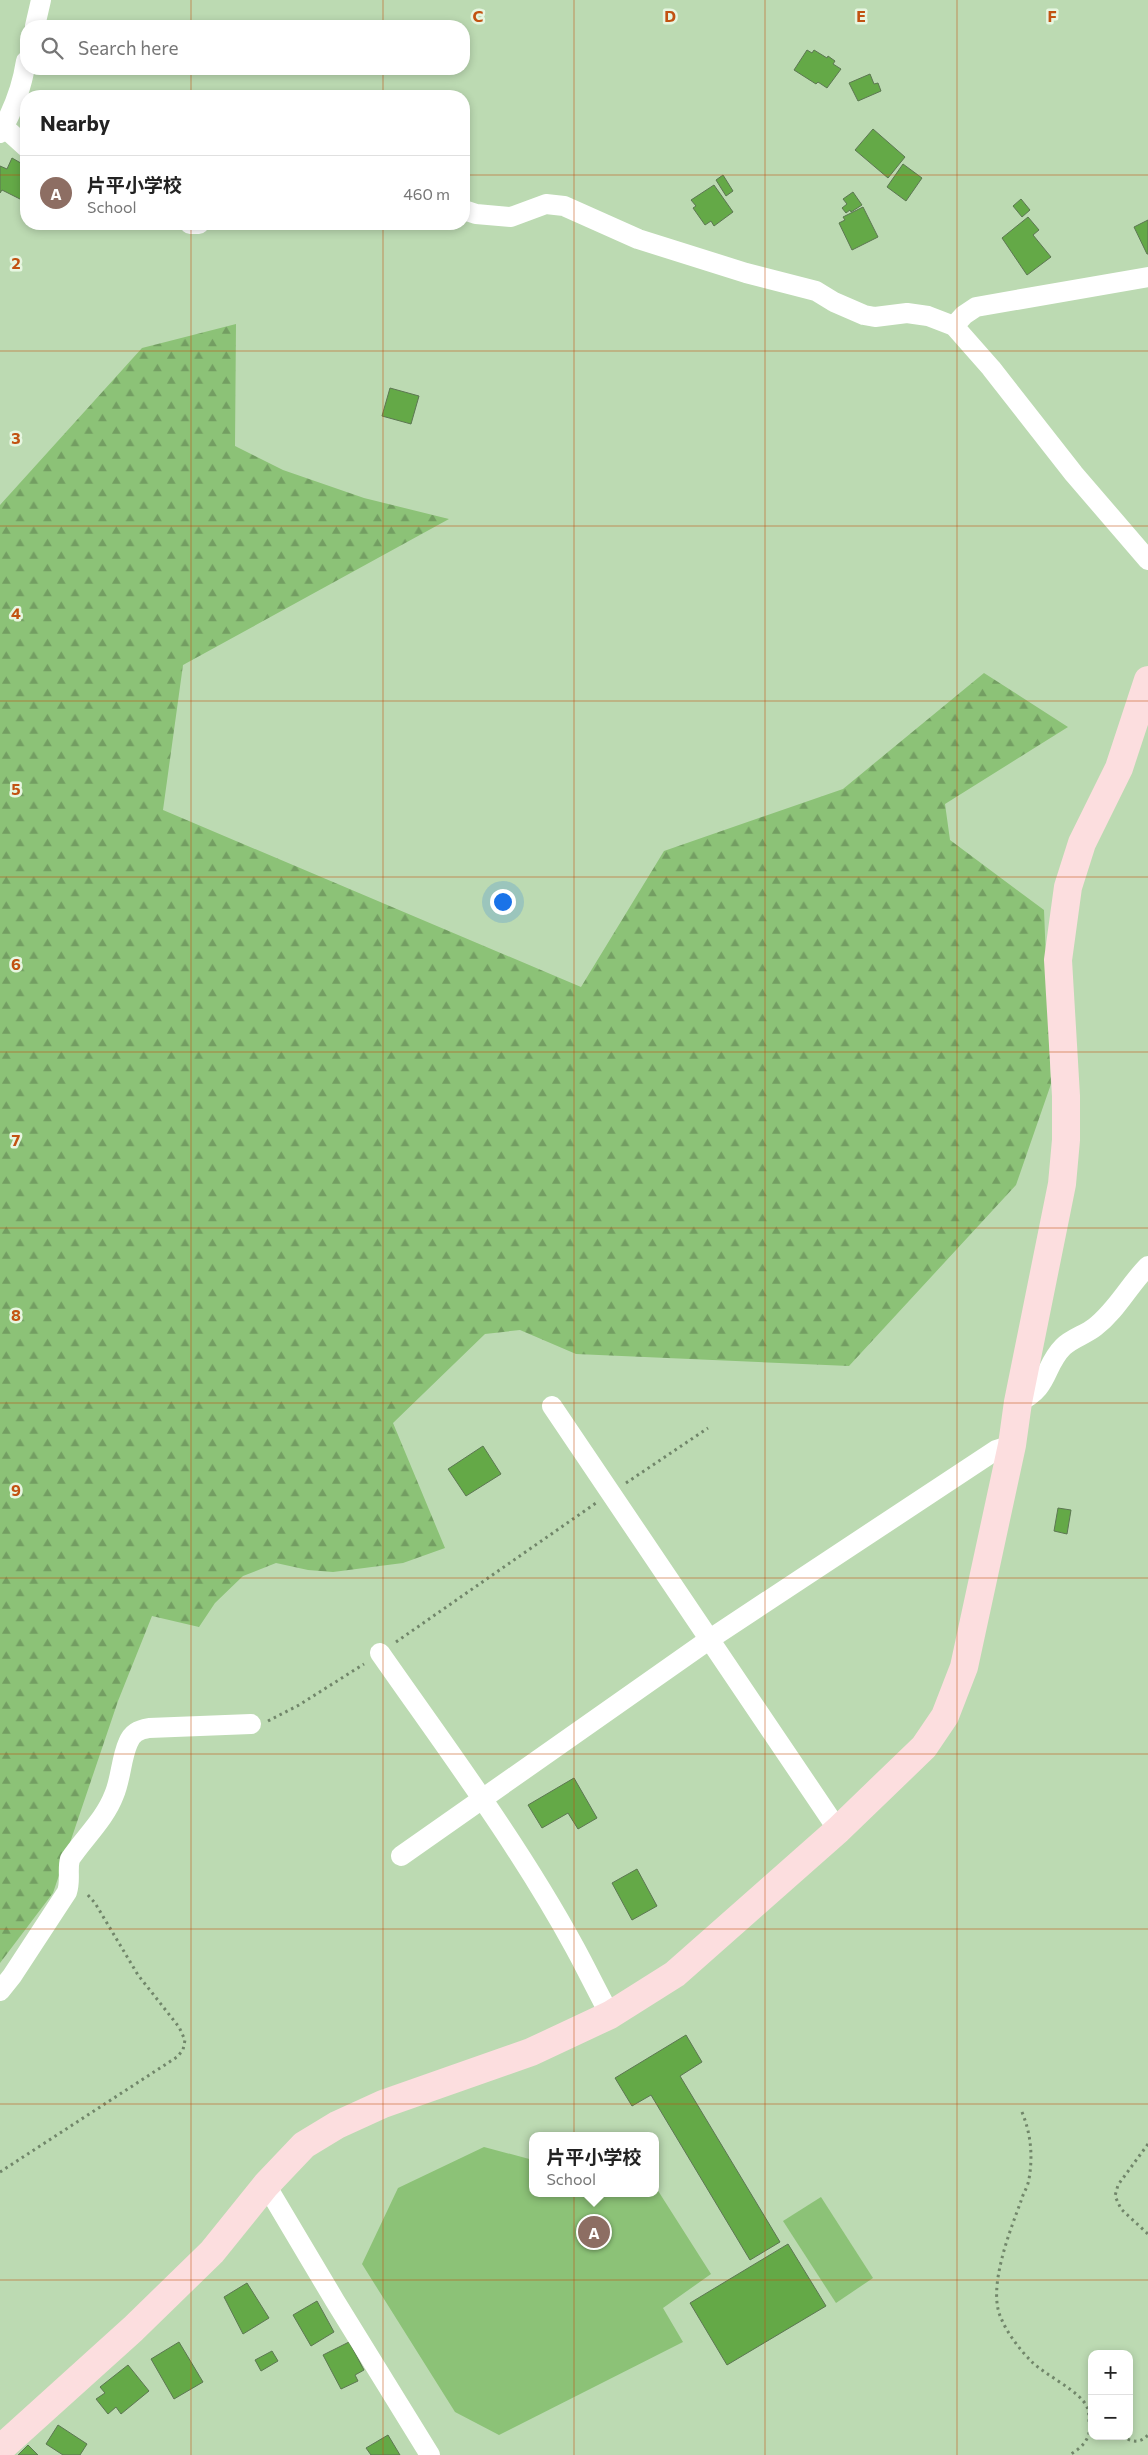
<!DOCTYPE html>
<html lang="en">
<head>
<meta charset="utf-8">
<style>
	body { margin:0; font-family:Commissioner,"Noto Sans JP",sans-serif; background:#f6f6f6; color:#222 }
	.controls { position:absolute; right:15px; bottom:15px; display:grid; overflow:hidden; border-radius:10px; box-shadow:0 2px 8px #0003 }
	.controls button { width:45px; height:45px; display:grid; place-items:center; padding:0; border:0; border-bottom:1px solid #e0e0e0; background:#fff; color:#222; font:25px sans-serif }
	.you { position:absolute; left:502px; top:901px; width:18px; height:18px; margin:-12px; border:4px solid #fff; border-radius:50%; background:#1a73e8; box-shadow:0 0 0 8px #1a73e833 }
	.badge { display:grid; place-items:center; width:32px; height:32px; border-radius:50%; background:#9742b0; color:#fff; font-size:16px; font-weight:700 }
	.pin { position:absolute; translate:-50% -50%; border:2px solid #fff; box-shadow:0 1px 5px #0006 }
	.popup { position:absolute; left:529px; top:2132px; width:130px; height:65px; box-sizing:border-box; display:grid; place-content:center; border-radius:10px; background:#fff; filter:drop-shadow(0 1px 4px #0005); font-size:16px; white-space:nowrap; color:#767676 }
	.popup b { font-size:19px; color:#222 }
	.popup::after { content:''; position:absolute; left:50%; top:100%; margin-left:-10px; border:10px solid transparent; border-top-color:#fff }
	.list { margin:0; padding:0; list-style:none }
	h2 { display:flex; justify-content:space-between; align-items:center; height:65px; margin:0; padding:0 20px; font-size:21px }
	h2 small { font-size:16px; font-weight:400; color:#767676 }
	.list li { display:grid; grid-template-columns:32px 1fr auto; gap:15px; align-items:center; box-sizing:border-box; height:75px; padding:0 20px; border-top:1px solid #e0e0e0 }
	.list b { display:block; font-size:19px; white-space:nowrap }
	.list p { margin:0; font-size:16px; white-space:nowrap; color:#767676 }
	.list em { font-size:16px; font-style:normal; color:#767676 }
	.icon { flex:none; width:28px; height:28px; fill:none; stroke:currentColor; stroke-width:2; stroke-linecap:round; stroke-linejoin:round }
	.map { position:relative; flex:none; width:1148px; height:2455px; overflow:hidden }
	.search { position:absolute; background:#fff; box-shadow:0 2px 8px #0003; left:20px; top:20px; width:450px; height:55px; display:flex; align-items:center; gap:12px; box-sizing:border-box; padding:0 18px; border-radius:20px; color:#767676; font-size:19px }
	.panel { position:absolute; background:#fff; box-shadow:0 2px 8px #0003; left:20px; top:90px; width:450px; height:140px; border-radius:20px }
	.map>svg:first-child { display:block }
	.forest { fill:url(#forest-firs) }
	.pitch { fill:#8cc277 }
	.building { fill:#64a947; stroke:#5c7752 }
	.lines { fill:none; stroke-linecap:round; stroke-linejoin:round }
	.path { stroke:#71866a; stroke-width:3; stroke-dasharray:2.5 4; stroke-linecap:butt }
	.street { stroke:#fff; stroke-width:20 }
	.secondary { stroke:#fcdedf; stroke-width:28 }
	.grid { fill:none; stroke:#c25211; stroke-width:1; stroke-opacity:0.55 }
	.grid-label { font-size:16px; text-anchor:middle; font-weight:bold; fill:#c25211; stroke:#e7f6e1; stroke-width:5; stroke-linejoin:round; paint-order:stroke }
</style>
</head>
<body>
<div class="map">
<svg width="1148" height="2455" viewBox="0 0 1148 2455">
	<defs>
		<pattern id="forest-firs" width="22" height="20" patternUnits="userSpaceOnUse" patternTransform="scale(1.25)"><rect width="22" height="20" fill="#8cc277"/><path d="M5 1l3.5 6h-7zM16 11l3.5 6h-7z" fill="#739e62"/></pattern>
	</defs>
	<rect width="100%" height="100%" fill="#bcdab2"/>
	<polygon class="forest" points="236,324 235,446 283,470 364,498 449,519 183,665 163,810 581,987 664,851 843,789 984,673 1068,727 945,804 950,840 1044,910 1051,1084 1016,1185 849,1366 576,1354 520,1330 485,1334 393,1423 445,1548 403,1563 333,1572 308,1570 276,1563 243,1576 215,1603 199,1627 152,1616 118,1701 53,1893 0,1963 0,505 142,348"/>
	<g class="pitch">
		<polygon points="484,2147 533,2160 533,2193 655,2193 655,2186 711,2274 663,2308 683,2342 499,2435 455,2412 362,2264 398,2188"/>
		<polygon points="821,2197 873,2278 836,2303 783,2221"/>
	</g>
	<g class="building">
		<polygon points="807,50 812,53 814,50 827,58 828,56 835,61 833,64 841,69 827,88 818,82 816,84 794,70"/>
		<polygon points="870,74 874,84 878,83 881,91 858,101 849,83"/>
		<polygon points="873,129 905,157 888,178 855,150"/>
		<polygon points="12,158 26,166 26,202 2,190 0,193 0,166 7,169"/>
		<polygon points="903,164 922,178 906,201 887,187"/>
		<polygon points="723,175 733,191 726,196 716,180"/>
		<polygon points="714,185 733,212 714,226 711,221 705,225 693,208 696,206 691,200"/>
		<polygon points="853,192 862,205 851,212 850,210 846,213 842,208 847,204 843,199"/>
		<polygon points="1021,199 1030,210 1022,217 1013,206"/>
		<polygon points="863,207 878,237 852,250 839,223 845,220 843,217"/>
		<polygon points="1028,217 1039,230 1033,235 1051,257 1027,275 1002,238"/>
		<polygon points="1148,220 1148,254 1147,254 1134,227"/>
		<polygon points="390,388 419,396 411,424 382,416"/>
		<polygon points="483,1446 501,1474 466,1496 448,1469"/>
		<polygon points="1058,1508 1071,1510 1067,1534 1054,1531"/>
		<polygon points="574,1778 597,1818 578,1829 568,1813 542,1828 528,1805"/>
		<polygon points="637,1869 657,1906 632,1920 612,1883"/>
		<polygon points="686,2035 702,2062 680,2076 780,2242 750,2260 651,2095 632,2106 615,2078"/>
		<polygon points="788,2244 826,2306 727,2365 690,2303"/>
		<polygon points="247,2283 269,2318 243,2334 224,2297"/>
		<polygon points="317,2301 334,2332 311,2346 293,2315"/>
		<polygon points="179,2342 203,2382 174,2399 151,2359"/>
		<polygon points="349,2342 364,2370 355,2375 358,2381 341,2389 323,2355"/>
		<polygon points="272,2351 278,2361 261,2371 255,2360"/>
		<polygon points="128,2365 149,2391 121,2414 116,2407 108,2414 96,2399 105,2393 100,2387"/>
		<polygon points="58,2425 87,2444 80,2455 63,2455 46,2444"/>
		<polygon points="388,2435 400,2455 371,2455 366,2448"/>
		<polygon points="28,2445 38,2455 18,2455"/>
	</g>
	<g class="lines">
		<g class="path">
			<polyline points="626,1483 708,1428"/>
			<polyline points="396,1642 596,1503"/>
			<polyline points="268,1721 299,1705 364,1664"/>
			<path d="M 1022,2112 C 1031,2134 1033,2156 1029,2179 C 1028,2187 1023,2193 1021,2201 C 1010,2231 987,2288 1001,2318 C 1007,2333 1020,2350 1032,2362 C 1045,2375 1080,2391 1087,2407 C 1089,2412 1089,2417 1089,2422 C 1092,2438 1082,2448 1069,2455"/>
			<polyline points="1148,2144 1118,2185 1115,2196 1121,2209 1148,2234"/>
			<polyline points="0,2172 177,2057 183,2050 185,2040 179,2027 138,1975 95,1903 86,1893"/>
			<path d="M 1122,2436 C 1131,2442 1140,2444 1148,2435"/>
		</g>
		<g class="street">
			<polyline points="35,26 41,0"/>
			<polyline points="4,127 26,147"/>
			<path d="M 0,133 C 14,109 22,88 26,61"/>
			<polyline points="464,210 476,214 511,217 546,204 564,206 638,239 746,273 816,291 834,302 864,315 875,317 907,313 928,316 954,326 991,368 1074,474 1148,560"/>
			<polyline points="190,224 199,224"/>
			<polyline points="954,326 964,315 976,307 1148,277"/>
			<path d="M 1018,1402 C 1050,1388 1043,1367 1063,1347 C 1072,1338 1085,1335 1095,1327 C 1117,1310 1129,1285 1148,1266"/>
			<polyline points="552,1406 838,1830"/>
			<path d="M 380,1653 C 447,1749 519,1845 575,1948 C 587,1970 598,1993 610,2015"/>
			<polyline points="401,1856 710,1639 996,1450 1012,1445"/>
			<path d="M 0,1991 L 12,1976 L 67,1892 C 71,1880 67,1870 70,1859 C 84,1838 105,1819 114,1795 C 121,1779 121,1759 128,1743 C 132,1733 138,1730 149,1728 L 251,1724"/>
			<polyline points="266,2185 335,2301 430,2455"/>
		</g>
		<polyline class="secondary" points="0,2449 133,2329 212,2252 266,2185 304,2145 337,2125 383,2104 531,2052 610,2015 675,1974 838,1830 924,1747 945,1716 964,1667 1012,1445 1018,1402 1062,1184 1066,1140 1066,1096 1058,960 1068,887 1082,843 1119,768 1148,680"/>
	</g>
	<path class="grid" d="M 191,0 L 191,26M 383,0 L 383,26M 574,0 L 574,2455M 765,0 L 765,2455M 957,0 L 957,2455M 191,69 L 191,96M 383,69 L 383,96M 0,175 L 26,175M 464,175 L 1148,175M 191,224 L 191,2455M 383,224 L 383,2455M 0,351 L 1148,351M 0,526 L 1148,526M 0,701 L 1148,701M 0,877 L 1148,877M 0,1052 L 1148,1052M 0,1228 L 1148,1228M 0,1403 L 1148,1403M 0,1578 L 1148,1578M 0,1754 L 1148,1754M 0,1929 L 1148,1929M 0,2104 L 1148,2104M 0,2280 L 1148,2280"/>
	<g class="grid-label">
		<text x="478" y="22">C</text>
		<text x="670" y="22">D</text>
		<text x="861" y="22">E</text>
		<text x="1052" y="22">F</text>
		<text x="16" y="269">2</text>
		<text x="16" y="444">3</text>
		<text x="16" y="619">4</text>
		<text x="16" y="795">5</text>
		<text x="16" y="970">6</text>
		<text x="16" y="1146">7</text>
		<text x="16" y="1321">8</text>
		<text x="16" y="1496">9</text>
	</g>
</svg>
<div class="controls">
<button>+</button>
<button>−</button>
</div>
<div class="you"></div>
<div class="pin badge" style="left:594px;top:2232px;background:#8d6e63">A</div>
<div class="popup"><b>片平小学校</b>School</div>
<div class="search"><svg class="icon" aria-label="search" viewBox="0 0 24 24"><circle cx="10" cy="10" r="6"/><path d="M15 15l6 6"/></svg>Search here</div>
<section class="panel">
<h2>Nearby<small></small></h2>
<ul class="list">
<li><span class="badge" style="background:#8d6e63">A</span><div><b>片平小学校</b><p>School</p></div><em>460 m</em></li>
</ul>
</section>
</div>
</body>
</html>
